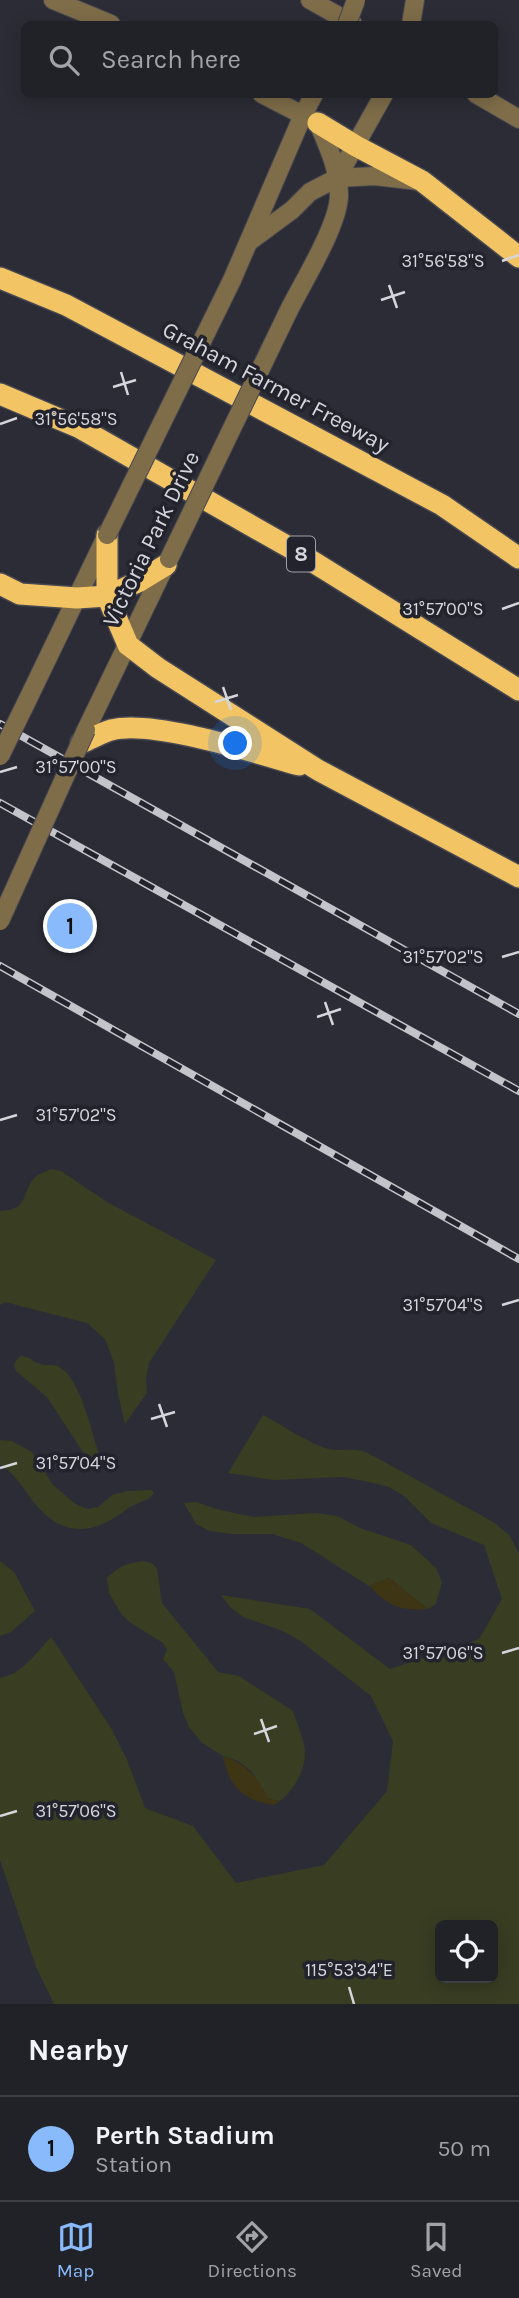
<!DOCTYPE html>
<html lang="en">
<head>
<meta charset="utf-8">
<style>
	body { margin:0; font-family:Karla,sans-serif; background:#2d2e34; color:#f1f3f6 }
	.controls { position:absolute; right:21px; bottom:21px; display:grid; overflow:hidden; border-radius:10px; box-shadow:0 4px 18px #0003 }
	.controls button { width:63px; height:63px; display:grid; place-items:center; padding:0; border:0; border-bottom:2px solid #3e3e45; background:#212128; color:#f1f3f6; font:35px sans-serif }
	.you { position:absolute; left:236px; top:744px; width:24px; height:24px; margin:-18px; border:5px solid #fff; border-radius:50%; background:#1a73e8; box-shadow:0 0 0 10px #1a73e833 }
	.badge { display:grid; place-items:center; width:46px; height:46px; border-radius:50%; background:#88bafc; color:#111; font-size:23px; font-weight:700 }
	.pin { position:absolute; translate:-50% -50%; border:4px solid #fff; box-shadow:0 2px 7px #0006 }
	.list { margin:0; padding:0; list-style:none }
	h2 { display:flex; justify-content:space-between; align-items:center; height:91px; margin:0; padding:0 28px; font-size:30px }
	h2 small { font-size:23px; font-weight:400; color:#a2a3a8 }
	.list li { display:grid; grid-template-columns:46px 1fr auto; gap:21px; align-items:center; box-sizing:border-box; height:105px; padding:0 28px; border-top:2px solid #3e3e45 }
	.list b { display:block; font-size:26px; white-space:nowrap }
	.list p { margin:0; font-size:23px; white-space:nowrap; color:#a2a3a8 }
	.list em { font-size:23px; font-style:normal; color:#a2a3a8 }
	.icon { flex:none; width:38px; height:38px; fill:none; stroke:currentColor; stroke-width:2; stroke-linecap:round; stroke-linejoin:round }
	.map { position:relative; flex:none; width:519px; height:2004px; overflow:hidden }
	.search { position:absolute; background:#212128; box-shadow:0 4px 18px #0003; left:21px; right:21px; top:21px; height:77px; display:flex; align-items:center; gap:18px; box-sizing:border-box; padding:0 24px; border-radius:10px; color:#a2a3a8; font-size:26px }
	.sheet { height:196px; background:#212128 }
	nav { display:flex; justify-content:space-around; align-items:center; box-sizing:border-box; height:98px; border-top:2px solid #3e3e45; background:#212128; font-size:19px; color:#a2a3a8 }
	nav a { display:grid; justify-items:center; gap:4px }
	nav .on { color:#88bafc }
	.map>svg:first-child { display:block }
	.green { fill:#393d22; fill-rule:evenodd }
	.sand { fill:#3d3514 }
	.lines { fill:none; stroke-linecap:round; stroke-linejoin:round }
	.minor-casing { stroke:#474751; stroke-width:20 }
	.highway-casing { stroke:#474751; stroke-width:24 }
	.minor { stroke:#7f6d49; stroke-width:18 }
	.highway { stroke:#f2c463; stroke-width:21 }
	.rail-casing { stroke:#c3c3ca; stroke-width:8 }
	.rail { stroke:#22232c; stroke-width:5; stroke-dasharray:16; stroke-linecap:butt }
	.minor-bridge-casing { stroke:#474751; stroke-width:20; stroke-linecap:butt }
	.minor-bridge { stroke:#7f6d49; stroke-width:18 }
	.ticks { fill:none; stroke:#d5d5dc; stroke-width:2.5 }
	.labels { text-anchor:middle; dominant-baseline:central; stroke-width:7; stroke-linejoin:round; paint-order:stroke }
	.shield { fill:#22232c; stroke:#9fa0a7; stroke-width:2 }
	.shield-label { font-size:21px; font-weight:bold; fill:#d5d5dc }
	.street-label { font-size:23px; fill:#d5d5dc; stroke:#22232c }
	.ticks-label { font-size:18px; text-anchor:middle; fill:#d5d5dc; stroke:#22232c; stroke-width:7; stroke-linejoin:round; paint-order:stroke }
</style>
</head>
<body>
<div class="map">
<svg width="519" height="2004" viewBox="0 0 519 2004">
	<rect width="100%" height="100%" fill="#2c2c36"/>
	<g class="green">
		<path d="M 52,1169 L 61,1171 L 107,1202 L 216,1260 L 149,1363 L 146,1378 L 147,1393 L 125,1424 L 118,1394 L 114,1363 L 105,1339 L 87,1323 L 5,1302 L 0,1305 L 0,1211 C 27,1210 21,1198 32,1181 C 37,1174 44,1172 52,1169 Z"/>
		<path d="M 21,1356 C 30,1356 32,1362 41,1364 C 46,1366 52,1364 58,1366 C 80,1376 92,1434 100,1457 L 93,1459 L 83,1452 L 47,1397 L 16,1371 L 14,1365 L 16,1360 Z"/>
		<path d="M 263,1415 C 281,1424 311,1445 329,1449 C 344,1452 353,1447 368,1453 L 495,1523 L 509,1535 L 519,1553 L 519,2004 L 54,2004 L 36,1967 L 0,1860 L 0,1678 C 22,1674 36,1653 51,1637 L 111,1728 L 128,1762 L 145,1808 L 193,1826 L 236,1883 L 324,1865 L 387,1791 L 393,1741 L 371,1696 L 302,1642 L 283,1631 L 243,1617 L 230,1607 L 221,1595 L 310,1609 L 390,1669 L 479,1639 L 502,1599 L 484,1545 L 431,1523 L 404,1496 L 389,1487 L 369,1482 L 343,1477 L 273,1480 L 228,1473 ZM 440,1925 L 493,1925 L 493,1978 L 440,1978 Z"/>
		<path d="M 0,1440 L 12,1441 L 32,1452 L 53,1485 L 74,1503 L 87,1509 L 98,1507 L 112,1495 L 127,1491 L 152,1490 L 154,1493 C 147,1503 136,1502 127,1509 C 95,1534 65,1539 36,1505 C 24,1491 17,1474 0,1465 Z"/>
		<polygon points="196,1502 220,1510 254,1517 316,1513 337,1516 360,1528 411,1545 436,1568 442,1582 436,1604 428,1609 389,1578 369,1586 301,1543 272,1534 233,1534 209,1531 196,1524 184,1503"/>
		<polygon points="0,1561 14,1572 35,1611 11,1632 0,1636"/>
		<path d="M 144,1561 L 153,1564 L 157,1569 L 162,1603 L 218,1672 L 239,1676 L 293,1711 C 297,1724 305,1740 305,1754 C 305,1771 293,1791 280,1801 L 269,1799 L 251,1771 L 238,1761 L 223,1756 L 202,1743 L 189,1727 L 183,1713 L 174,1672 L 163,1659 L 167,1650 L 163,1643 L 131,1623 L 122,1615 L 109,1593 L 107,1578 C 119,1566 127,1563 144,1561 Z"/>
	</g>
	<g class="sand">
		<path d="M 389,1578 L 428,1609 C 399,1611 389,1606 369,1586 Z"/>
		<path d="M 223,1756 C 248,1765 256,1776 269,1799 L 280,1801 L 274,1805 C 243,1800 229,1787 223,1756 Z"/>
	</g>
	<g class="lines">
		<g class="minor-casing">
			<g id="minor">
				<polyline points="53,0 111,24"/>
				<polyline points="310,0 353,24"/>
				<polyline points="411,24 415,0"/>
				<path d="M 262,94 L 318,123 C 328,146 339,170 339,196 C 338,226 303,282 289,310"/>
				<polyline points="476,94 519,119"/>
				<polyline points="337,178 384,94"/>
				<polyline points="250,241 292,210 310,192 337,178 375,176 418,181"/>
				<polyline points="232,280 303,115 314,94"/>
				<polyline points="27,701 106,537"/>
				<polyline points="86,730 167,562"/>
			</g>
		</g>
		<g class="highway-casing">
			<g id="highway">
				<polyline points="318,123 356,146 422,181 519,257"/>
				<polyline points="0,278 66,305 442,505 519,558"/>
				<polyline points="0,394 78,427 294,550 519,690"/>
				<polyline points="107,535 107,596 128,645 158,668 318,770 519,877"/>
				<polyline points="0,584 20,594 77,598 107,596 138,582 166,565"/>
				<path d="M 81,743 C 91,739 101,733 111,730 C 152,719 256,753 299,765"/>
			</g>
		</g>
		<use href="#minor" class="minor"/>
		<use href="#highway" class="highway"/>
		<g class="rail-casing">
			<g id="rail">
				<polyline points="0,724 519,1014"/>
				<polyline points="0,803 519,1091"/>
				<polyline points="0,966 519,1259"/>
			</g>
		</g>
		<use href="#rail" class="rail"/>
		<g class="minor-bridge-casing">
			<g id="minor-bridge">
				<polyline points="347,24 356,0"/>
				<polyline points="107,535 232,280"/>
				<polyline points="169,559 289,310"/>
				<polyline points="0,756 27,701"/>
				<polyline points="0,921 86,730"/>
			</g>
		</g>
		<use href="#minor-bridge" class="minor-bridge"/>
	</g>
	<path class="ticks" d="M 502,261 L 519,255M 389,285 L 397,308M 381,300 L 405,292M 121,372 L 128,395M 113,387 L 136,380M 0,424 L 17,418M 502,609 L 519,603M 223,687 L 231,710M 215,702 L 238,695M 0,772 L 17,767M 502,957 L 519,952M 325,1002 L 333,1025M 317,1017 L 341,1009M 0,1120 L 17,1115M 502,1305 L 519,1300M 159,1404 L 167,1427M 151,1419 L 175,1412M 0,1468 L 17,1463M 502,1653 L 519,1648M 261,1719 L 269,1742M 254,1734 L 277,1726M 0,1816 L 17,1811M 349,1987 L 354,2004"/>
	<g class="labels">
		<rect class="shield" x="287" y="536.5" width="28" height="35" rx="5"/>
		<g class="shield-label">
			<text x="301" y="554">8</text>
		</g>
		<g class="street-label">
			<text transform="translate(276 387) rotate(28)">Graham Farmer Freeway</text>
			<text transform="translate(151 539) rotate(-64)">Victoria Park Drive</text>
		</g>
	</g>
	<g class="ticks-label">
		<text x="443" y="267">31°56'58"S</text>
		<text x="76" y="425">31°56'58"S</text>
		<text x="443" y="615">31°57'00"S</text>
		<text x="76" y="773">31°57'00"S</text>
		<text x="443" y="963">31°57'02"S</text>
		<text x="76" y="1121">31°57'02"S</text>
		<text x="443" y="1311">31°57'04"S</text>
		<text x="76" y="1469">31°57'04"S</text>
		<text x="443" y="1659">31°57'06"S</text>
		<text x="76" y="1817">31°57'06"S</text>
		<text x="349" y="1976">115°53'34"E</text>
	</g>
</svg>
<div class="controls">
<button><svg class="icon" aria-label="locate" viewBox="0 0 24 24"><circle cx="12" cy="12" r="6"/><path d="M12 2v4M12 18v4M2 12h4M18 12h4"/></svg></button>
</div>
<div class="you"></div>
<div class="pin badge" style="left:70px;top:926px">1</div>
<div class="search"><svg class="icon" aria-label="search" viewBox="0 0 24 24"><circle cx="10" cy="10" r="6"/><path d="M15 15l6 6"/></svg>Search here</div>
</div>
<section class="sheet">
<h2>Nearby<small></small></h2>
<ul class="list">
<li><span class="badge">1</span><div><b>Perth Stadium</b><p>Station</p></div><em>50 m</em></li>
</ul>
</section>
<nav>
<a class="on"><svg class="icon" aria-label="map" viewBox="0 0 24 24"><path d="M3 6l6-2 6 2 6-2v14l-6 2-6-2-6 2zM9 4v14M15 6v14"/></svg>Map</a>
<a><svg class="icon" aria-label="directions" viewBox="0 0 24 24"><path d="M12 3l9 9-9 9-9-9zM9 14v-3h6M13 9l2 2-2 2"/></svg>Directions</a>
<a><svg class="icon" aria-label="saved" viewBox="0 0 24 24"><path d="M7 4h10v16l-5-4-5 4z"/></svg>Saved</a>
</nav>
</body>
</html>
